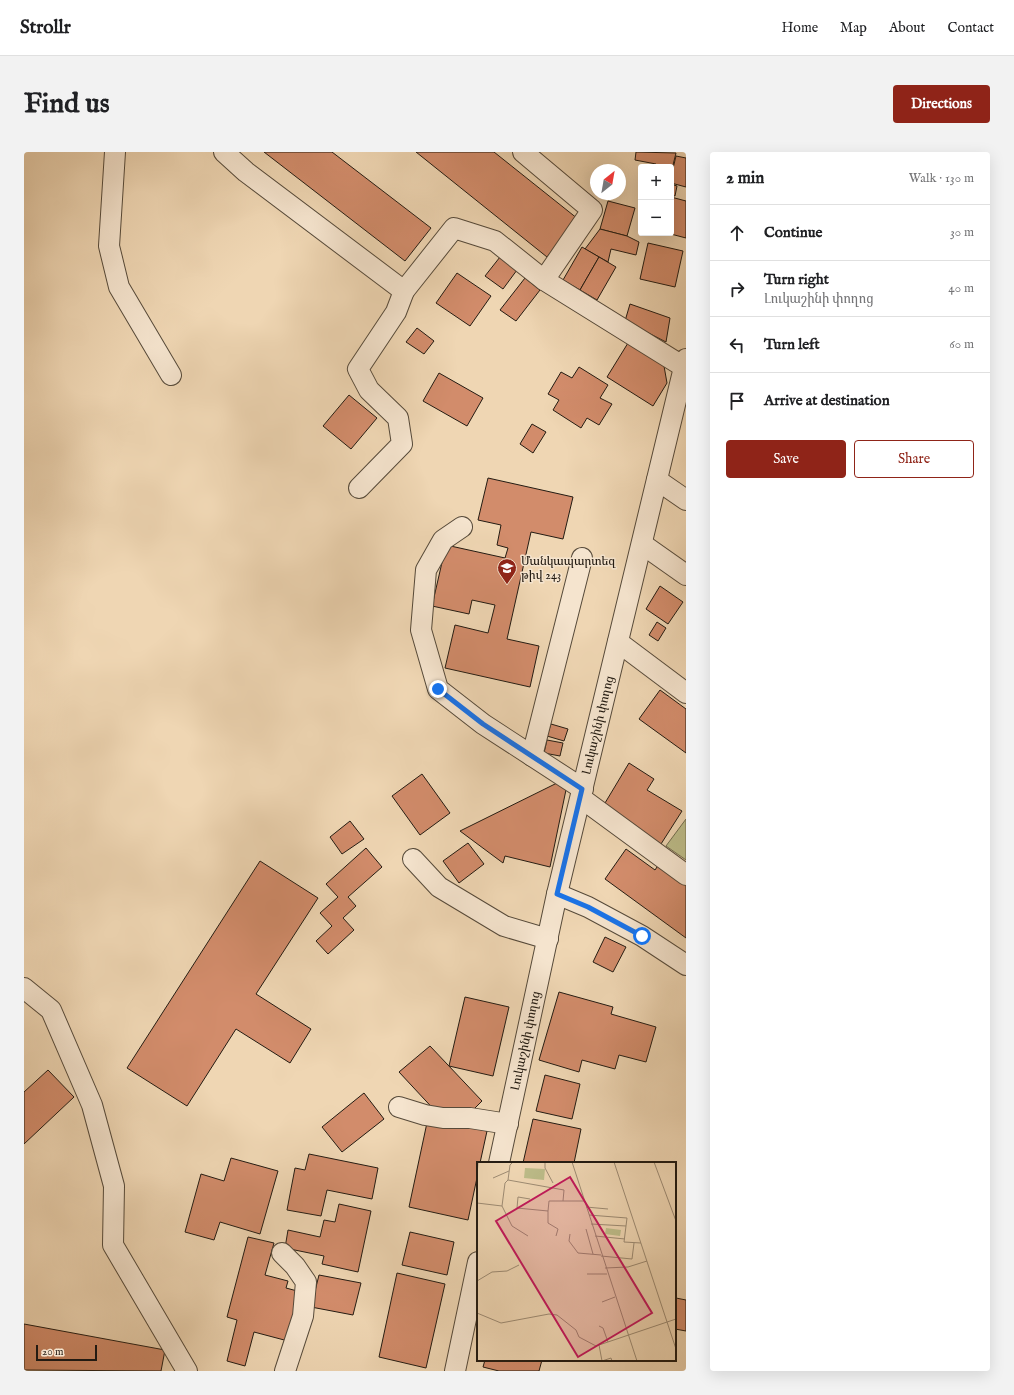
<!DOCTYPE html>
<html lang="en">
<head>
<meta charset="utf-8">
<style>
	body { margin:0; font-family:"IM FELL English","Noto Serif Armenian",serif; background:#f2f2f2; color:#202124 }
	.controls { position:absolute; right:12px; top:12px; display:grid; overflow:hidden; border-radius:4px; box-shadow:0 4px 16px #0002 }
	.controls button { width:36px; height:36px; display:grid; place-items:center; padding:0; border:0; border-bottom:1px solid #e0e0e0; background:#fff; color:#202124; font:20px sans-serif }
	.compass { position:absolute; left:566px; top:12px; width:36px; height:36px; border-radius:50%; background:#fff; box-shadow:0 4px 16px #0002; rotate:31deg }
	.scale { position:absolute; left:12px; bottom:10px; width:61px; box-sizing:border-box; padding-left:4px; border:2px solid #231b12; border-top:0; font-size:11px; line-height:14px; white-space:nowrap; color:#231b12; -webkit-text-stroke:3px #f5e4ce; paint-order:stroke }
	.stop { position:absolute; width:12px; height:12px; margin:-9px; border:3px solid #1a73e8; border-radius:50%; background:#fff }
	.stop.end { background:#1a73e8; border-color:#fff; box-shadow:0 1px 4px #0008 }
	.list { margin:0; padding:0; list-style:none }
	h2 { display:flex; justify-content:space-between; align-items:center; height:52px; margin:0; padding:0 16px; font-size:17px }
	h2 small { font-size:13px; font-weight:400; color:#757577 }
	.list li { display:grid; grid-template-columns:26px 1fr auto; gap:12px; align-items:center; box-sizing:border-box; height:56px; padding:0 16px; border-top:1px solid #e0e0e0 }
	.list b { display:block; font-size:15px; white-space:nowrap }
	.list p { margin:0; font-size:13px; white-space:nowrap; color:#757577 }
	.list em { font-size:13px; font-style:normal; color:#757577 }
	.actions { display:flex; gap:8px; padding:12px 16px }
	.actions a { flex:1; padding:9px 0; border:1px solid #8f2418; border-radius:4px; text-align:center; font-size:14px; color:#8f2418 }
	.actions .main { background:#8f2418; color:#fff }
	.icon { flex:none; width:22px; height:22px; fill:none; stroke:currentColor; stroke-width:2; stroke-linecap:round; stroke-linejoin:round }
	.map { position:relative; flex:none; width:662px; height:1219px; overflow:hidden; border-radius:4px }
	header { display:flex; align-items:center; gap:24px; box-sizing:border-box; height:56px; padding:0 20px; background:#fff; border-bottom:1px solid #e0e0e0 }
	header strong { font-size:19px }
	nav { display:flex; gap:22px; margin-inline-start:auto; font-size:14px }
	.intro { display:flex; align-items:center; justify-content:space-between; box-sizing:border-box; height:96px; padding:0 24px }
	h1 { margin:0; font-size:28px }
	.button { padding:10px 18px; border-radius:4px; background:#8f2418; color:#fff; font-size:14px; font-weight:700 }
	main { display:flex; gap:24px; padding:0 24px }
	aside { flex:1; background:#fff; border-radius:4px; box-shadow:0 4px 16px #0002 }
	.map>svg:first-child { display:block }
	.green { fill:#bdbd8a; stroke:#706c4e }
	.building { fill:#d28c6b; stroke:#231b12 }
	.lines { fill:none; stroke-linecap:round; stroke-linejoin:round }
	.minor-casing { stroke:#564a3a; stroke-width:22 }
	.minor { stroke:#f5e4ce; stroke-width:20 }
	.route { stroke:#1a73e8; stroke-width:5 }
	.labels { text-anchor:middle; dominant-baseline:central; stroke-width:3; stroke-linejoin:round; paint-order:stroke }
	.poi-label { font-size:12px; fill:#231b12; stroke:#f5e4ce; text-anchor:start }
	.street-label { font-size:12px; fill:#231b12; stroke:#f5e4ce }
	.inset-road { fill:none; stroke:#9d8b73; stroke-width:1 }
	.view { fill:#c2185b; fill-opacity:0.15; stroke:#c2185b; stroke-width:2 }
	.inset-edge { fill:none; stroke:#231b12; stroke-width:2 }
</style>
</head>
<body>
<header>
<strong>Strollr</strong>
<nav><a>Home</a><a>Map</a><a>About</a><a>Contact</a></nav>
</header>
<div class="intro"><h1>Find us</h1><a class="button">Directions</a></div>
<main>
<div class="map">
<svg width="662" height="1219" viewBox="0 0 662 1219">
	<rect width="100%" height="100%" fill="#efd6b3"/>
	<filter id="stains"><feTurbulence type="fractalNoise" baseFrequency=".005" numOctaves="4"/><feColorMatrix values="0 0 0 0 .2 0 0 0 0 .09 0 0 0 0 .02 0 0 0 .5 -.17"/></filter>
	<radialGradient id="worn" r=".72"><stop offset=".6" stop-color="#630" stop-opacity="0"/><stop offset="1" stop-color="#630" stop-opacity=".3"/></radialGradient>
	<polygon class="green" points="662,667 662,708 642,694"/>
	<g class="building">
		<polygon points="240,0 308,0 407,76 381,109"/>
		<polygon points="392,0 470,0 554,67 523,105"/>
		<polygon points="612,0 652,1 647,21 647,15 632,15 632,12 611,8"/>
		<polygon points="652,4 662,6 662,35 647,31 647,25"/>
		<polygon points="647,32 653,34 651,44 647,43"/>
		<polygon points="647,45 662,49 662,86 643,81 647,81"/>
		<polygon points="584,49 611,56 603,84 576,77"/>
		<polygon points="576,77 603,84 615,90 612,103 587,97 584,110 561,97"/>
		<polygon points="624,91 659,99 651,135 616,127"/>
		<polygon points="558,95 575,105 556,138 539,128"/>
		<polygon points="476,105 493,118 479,137 461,124"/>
		<polygon points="575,105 592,115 573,148 556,138"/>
		<polygon points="433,121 467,144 446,174 412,151"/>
		<polygon points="501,126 516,138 492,169 476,158"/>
		<polygon points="606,152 646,166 642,190 601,169"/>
		<polygon points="393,176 410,189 400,202 382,190"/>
		<polygon points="604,191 640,214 643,231 629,254 583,225"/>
		<polygon points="555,215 584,233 576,246 588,252 575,273 563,266 557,276 529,258 535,248 524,242 537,220 548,226"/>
		<polygon points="415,221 459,246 443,274 399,249"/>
		<polygon points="325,243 353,266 327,297 299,274"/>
		<polygon points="508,272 522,280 509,301 496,292"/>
		<polygon points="464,326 549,345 539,387 507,380 483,487 515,494 506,535 421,516 431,473 464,481 471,453 448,448 445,462 408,454 422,393 481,406 484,396 473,393 477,373 454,368"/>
		<polygon points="636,434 659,450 644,472 622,457"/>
		<polygon points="633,470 642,476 634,489 625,483"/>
		<polygon points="636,538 662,557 662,601 615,567"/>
		<polygon points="527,572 544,577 540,589 523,584"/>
		<polygon points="523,588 539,591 536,604 520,601"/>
		<polygon points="605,611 630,627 623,638 658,659 637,692 578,656"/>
		<polygon points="398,622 426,661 396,683 368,644"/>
		<polygon points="533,631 543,633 526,715 481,704 479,711 436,679"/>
		<polygon points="326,669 340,687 318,702 306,685"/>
		<polygon points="444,691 460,712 435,731 419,709"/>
		<polygon points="342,696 358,715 324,745 332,754 319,766 330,778 304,802 292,789 308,774 296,761 314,745 302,732"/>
		<polygon points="602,697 631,718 635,712 662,731 662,786 581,727"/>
		<polygon points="236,709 294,746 232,842 287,877 266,911 212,877 163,954 103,916"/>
		<polygon points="581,785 602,795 589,820 569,810"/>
		<polygon points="535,840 589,855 587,862 632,875 622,910 595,903 591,917 558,908 555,920 515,908"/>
		<polygon points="441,845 485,855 469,924 425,914"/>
		<polygon points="406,894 458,949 447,960 415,963 375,920"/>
		<polygon points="24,918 50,945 0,992 0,940"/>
		<polygon points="521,923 556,932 548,967 512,959"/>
		<polygon points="340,941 360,967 318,1000 298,975"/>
		<polygon points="404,966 463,979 456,1011 454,1011 454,1021 444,1068 385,1055"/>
		<polygon points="509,967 557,977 550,1011 499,1011"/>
		<polygon points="285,1002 354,1016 348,1047 303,1038 297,1064 263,1058 271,1016 281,1018"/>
		<polygon points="207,1006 254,1019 236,1082 196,1070 190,1088 161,1080 177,1022 200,1029"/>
		<polygon points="315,1052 347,1059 334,1120 298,1112 300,1104 261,1096 264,1078 296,1085 300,1068 311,1070"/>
		<polygon points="386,1080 430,1090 423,1123 378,1113"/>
		<polygon points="224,1085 250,1091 241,1123 264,1129 262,1136 277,1140 264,1189 230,1180 221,1214 203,1209 213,1168 203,1165"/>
		<polygon points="373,1121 421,1132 402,1216 355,1205"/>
		<polygon points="295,1123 337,1131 329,1163 287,1155"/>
		<polygon points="652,1146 662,1148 662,1179 651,1177"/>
		<polygon points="0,1172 141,1198 137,1219 0,1218"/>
		<polygon points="461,1208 518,1208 515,1219 475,1219 459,1215"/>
	</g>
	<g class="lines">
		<g class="minor-casing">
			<g id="minor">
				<polyline points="91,0 85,94 95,135 147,223"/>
				<polyline points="200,0 222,20 380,139 430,76 471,89 520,128"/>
				<polyline points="499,0 568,58 520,128 660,215"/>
				<polyline points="633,328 662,348"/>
				<polyline points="335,336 378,292 374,266 345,238 334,217 372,160 380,139"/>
				<polyline points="438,375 419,388 402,418 397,478 414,537 459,572 559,637"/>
				<polyline points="618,392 662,423"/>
				<polyline points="594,490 662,541"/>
				<polyline points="508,604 558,406"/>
				<polyline points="557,646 662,723"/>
				<polyline points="389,707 415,735 480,774 524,787"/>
				<polyline points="533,742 564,755 618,784 662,813"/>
				<polyline points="0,836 27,858 68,953 90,1034 89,1093 163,1219"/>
				<polyline points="375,955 401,963 419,966 446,966 484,972"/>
				<path id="s1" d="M 475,1011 L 533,742 L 662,207"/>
				<polyline points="258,1101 271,1114 282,1130 279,1164 261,1219"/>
				<polyline points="431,1219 454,1110"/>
			</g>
		</g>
		<use href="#minor" class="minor"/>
	</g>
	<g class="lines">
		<polyline class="route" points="414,537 459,572 558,637 533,742 564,755 618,784"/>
	</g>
	<defs>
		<g id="school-pin" transform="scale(1)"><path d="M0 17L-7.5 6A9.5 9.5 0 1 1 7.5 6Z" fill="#8f2418" stroke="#f5e4ce"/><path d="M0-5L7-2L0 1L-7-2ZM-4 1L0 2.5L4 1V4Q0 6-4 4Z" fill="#fff"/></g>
	</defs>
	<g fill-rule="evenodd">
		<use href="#school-pin" x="483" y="416"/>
	</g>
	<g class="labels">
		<g class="poi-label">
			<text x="497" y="409">Մանկապարտեզ<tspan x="497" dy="14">թիվ 243</tspan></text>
		</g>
		<g class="street-label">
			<text stroke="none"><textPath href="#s1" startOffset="449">Լուկաշինի փողոց</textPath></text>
			<text stroke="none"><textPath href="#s1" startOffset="125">Լուկաշինի փողոց</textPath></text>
		</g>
	</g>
	<g transform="translate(453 1010)">
		<rect width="199" height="199" fill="#efd6b3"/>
		<path d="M 48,6 L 68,7 L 67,18 L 47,16 ZM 129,66 L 144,68 L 143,74 L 128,72 Z" fill="#bdbd8a"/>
		<path class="inset-road" d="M 36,0 L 33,3 L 31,18 L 28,21 L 25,44 L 35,64 L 51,74M 68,0 L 68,6 L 76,21M 95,0 L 160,199M 137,0 L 199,187M 177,0 L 199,59M 0,14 L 1,0M 16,16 L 32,9M 31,18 L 87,28 L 86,39 L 107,39M 53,37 L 41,35 L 40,46 L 71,49 L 72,39 L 86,39M 0,41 L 25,44M 109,45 L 131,47M 71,49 L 71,61 L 81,67 L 79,74M 112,53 L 150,56 L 147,80 L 164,81M 114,62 L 149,64M 109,67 L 116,92M 93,72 L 92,79 L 101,91 L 124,93M 118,74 L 148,77M 124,94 L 155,97 L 157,81M 128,106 L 151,105 L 170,99M 110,112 L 130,112M 0,119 L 15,110 L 30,109 L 42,103M 125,140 L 138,135M 0,151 L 24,161 L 72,152 L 80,153 L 99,168 L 102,175 L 119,184 L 199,157M 122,164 L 126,166 L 131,180M 122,183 L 125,199 L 134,196 L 135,199"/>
		<path class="view" d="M 93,15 L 175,151 L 101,195 L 19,59 Z"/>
		<rect width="199" height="199" class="inset-edge"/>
	</g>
	<rect width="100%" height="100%" filter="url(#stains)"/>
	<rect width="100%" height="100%" fill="url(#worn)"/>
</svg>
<div class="controls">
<button>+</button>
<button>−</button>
</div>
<svg class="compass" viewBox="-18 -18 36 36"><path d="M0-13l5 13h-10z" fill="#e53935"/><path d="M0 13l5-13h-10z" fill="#757577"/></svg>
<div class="scale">20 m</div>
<div class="stop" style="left:618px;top:784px"></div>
<div class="stop end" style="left:414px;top:537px"></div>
</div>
<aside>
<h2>2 min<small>Walk · 130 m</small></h2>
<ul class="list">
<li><svg class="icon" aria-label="ahead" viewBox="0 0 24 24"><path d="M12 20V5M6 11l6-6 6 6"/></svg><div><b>Continue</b></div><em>30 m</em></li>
<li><svg class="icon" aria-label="right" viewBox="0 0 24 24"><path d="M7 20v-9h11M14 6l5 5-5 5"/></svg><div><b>Turn right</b><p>Լուկաշինի փողոց</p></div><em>40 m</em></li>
<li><svg class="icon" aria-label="left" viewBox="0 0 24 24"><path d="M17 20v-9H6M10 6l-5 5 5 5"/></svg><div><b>Turn left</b></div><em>60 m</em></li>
<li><svg class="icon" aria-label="arrive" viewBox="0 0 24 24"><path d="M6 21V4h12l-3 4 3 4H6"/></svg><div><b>Arrive at destination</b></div></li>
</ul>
<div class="actions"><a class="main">Save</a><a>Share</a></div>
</aside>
</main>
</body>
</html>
